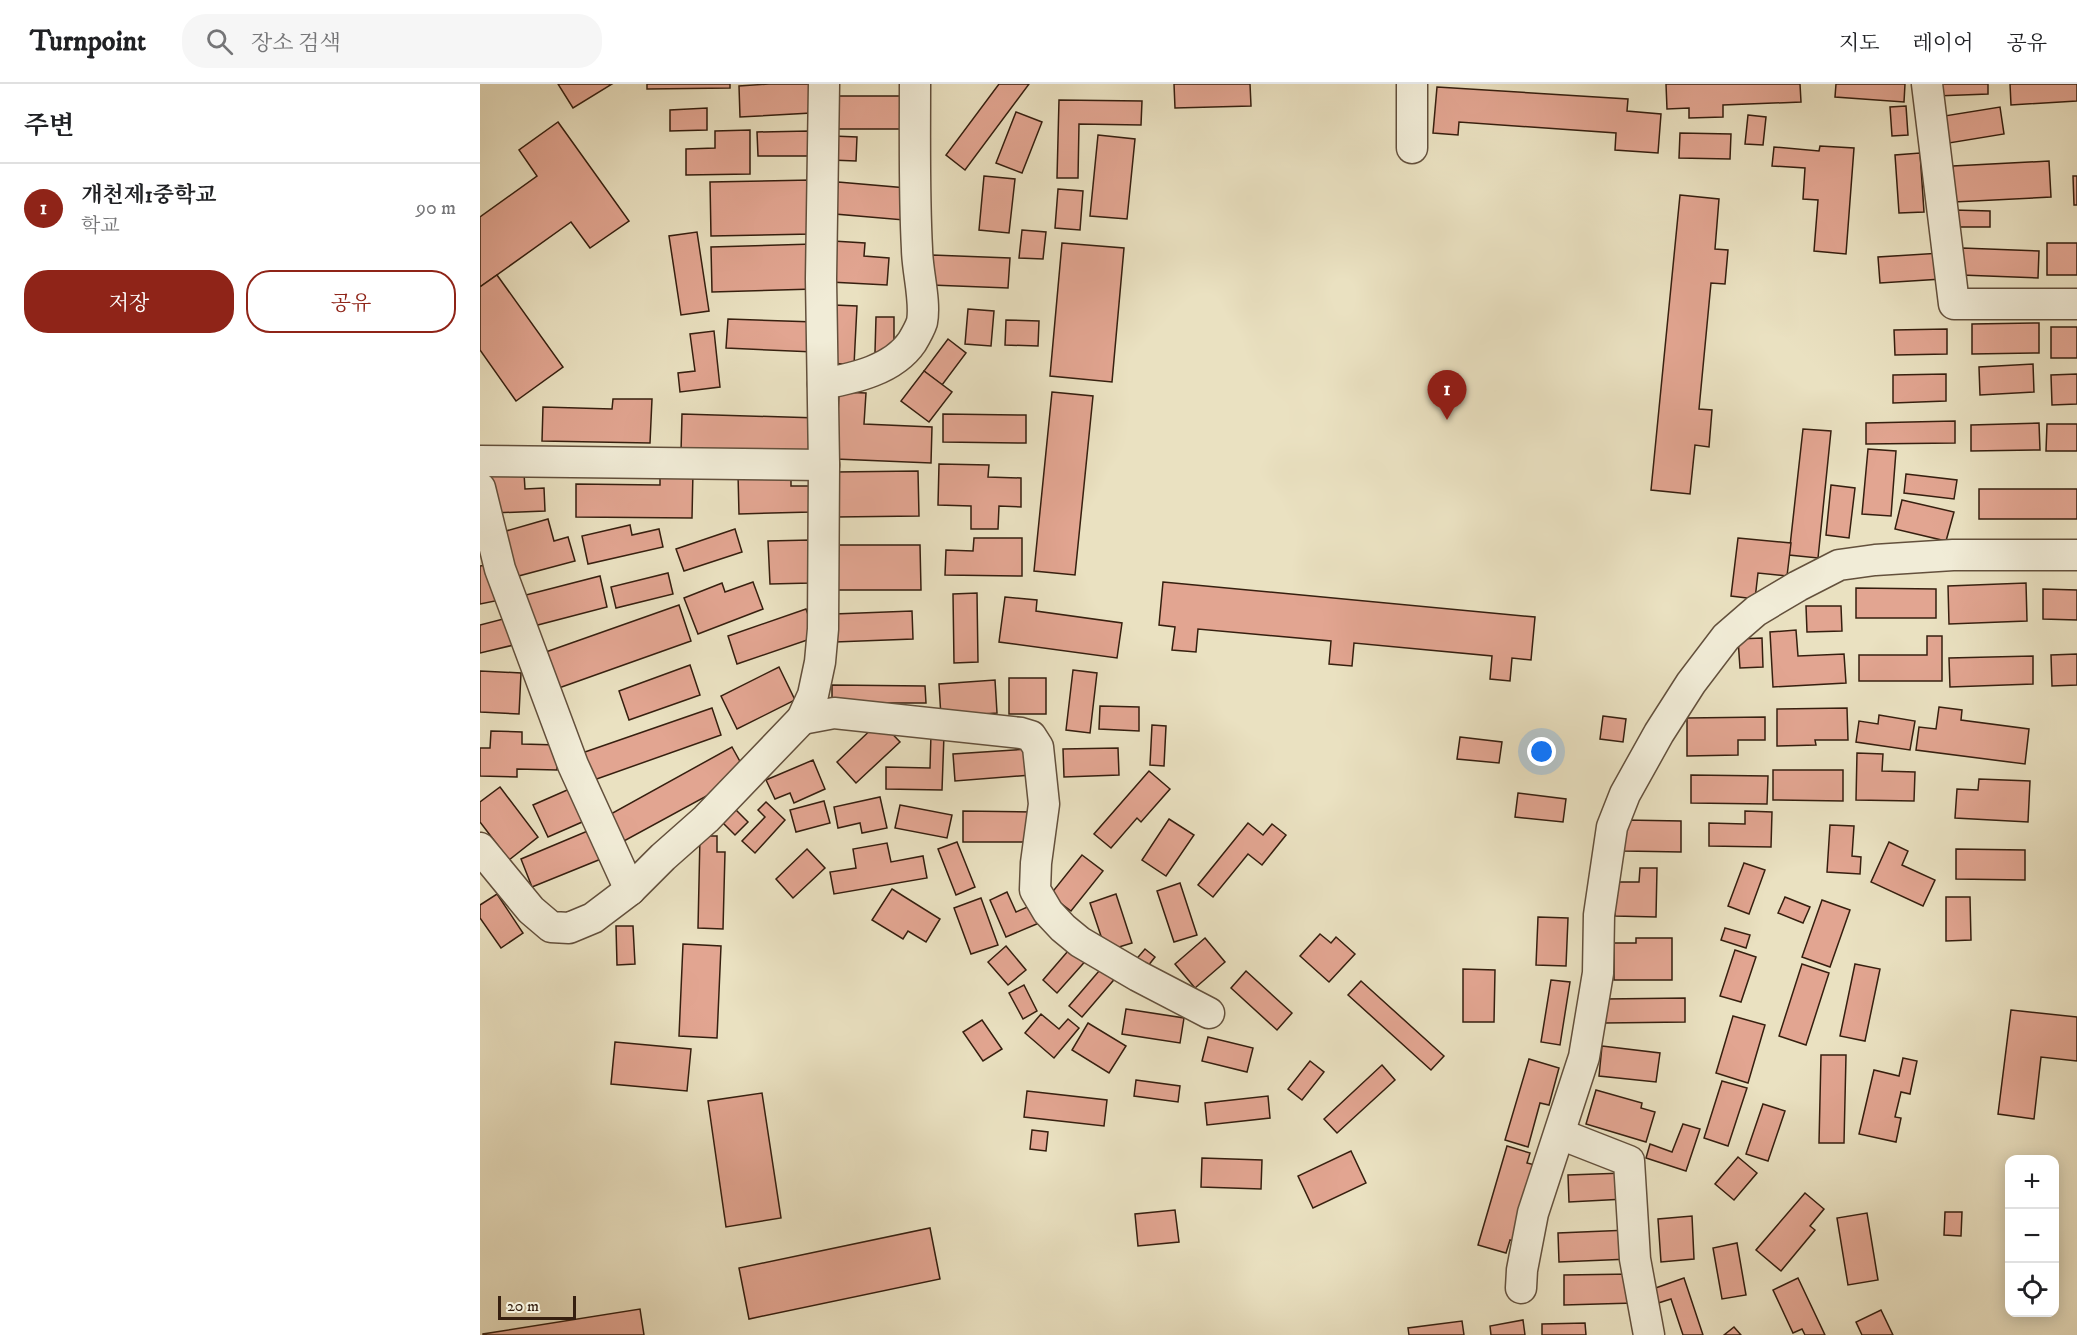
<!DOCTYPE html>
<html lang="ko">
<head>
<meta charset="utf-8">
<style>
	body { margin:0; font-family:"IM FELL DW Pica","Noto Serif KR",serif; background:#f6f6f6; color:#202124 }
	.controls { position:absolute; right:18px; bottom:18px; display:grid; overflow:hidden; border-radius:12px; box-shadow:0 3px 15px #0003 }
	.controls button { width:54px; height:54px; display:grid; place-items:center; padding:0; border:0; border-bottom:2px solid #e0e0e0; background:#fff; color:#202124; font:30px sans-serif }
	.scale { position:absolute; left:18px; bottom:15px; width:78px; box-sizing:border-box; padding-left:6px; border:3px solid #361f0f; border-top:0; font-size:16px; line-height:21px; white-space:nowrap; color:#361f0f; -webkit-text-stroke:4px #f1ecd7; paint-order:stroke }
	.you { position:absolute; left:1062px; top:668px; width:21px; height:21px; margin:-15px; border:4px solid #fff; border-radius:50%; background:#1a73e8; box-shadow:0 0 0 9px #1a73e833 }
	.badge { display:grid; place-items:center; width:39px; height:39px; border-radius:50%; background:#8f2418; color:#fff; font-size:20px; font-weight:700 }
	.pin { position:absolute; translate:-50% -50px; filter:drop-shadow(0 2px 3px #0008) }
	.pin::after { content:''; position:absolute; top:32px; width:21px; height:18px; background:inherit; clip-path:polygon(0 0,100% 0,50% 100%) }
	.list { margin:0; padding:0; list-style:none }
	h2 { display:flex; justify-content:space-between; align-items:center; height:78px; margin:0; padding:0 24px; font-size:26px }
	h2 small { font-size:20px; font-weight:400; color:#757577 }
	.list li { display:grid; grid-template-columns:39px 1fr auto; gap:18px; align-items:center; box-sizing:border-box; height:90px; padding:0 24px; border-top:2px solid #e0e0e0 }
	.list b { display:block; font-size:22px; white-space:nowrap }
	.list p { margin:0; font-size:20px; white-space:nowrap; color:#757577 }
	.list em { font-size:20px; font-style:normal; color:#757577 }
	.actions { display:flex; gap:12px; padding:18px 24px }
	.actions a { flex:1; padding:14px 0; border:2px solid #8f2418; border-radius:24px; text-align:center; font-size:21px; color:#8f2418 }
	.actions .main { background:#8f2418; color:#fff }
	.icon { flex:none; width:33px; height:33px; fill:none; stroke:currentColor; stroke-width:2; stroke-linecap:round; stroke-linejoin:round }
	.map { position:relative; flex:none; width:1597px; height:1251px; overflow:hidden }
	header { display:flex; align-items:center; gap:36px; box-sizing:border-box; height:84px; padding:0 30px; background:#fff; border-bottom:2px solid #e0e0e0 }
	header strong { font-size:28px }
	nav { display:flex; gap:33px; margin-inline-start:auto; font-size:21px }
	.search { width:420px; height:54px; background:#f6f6f6; display:flex; align-items:center; gap:15px; box-sizing:border-box; padding:0 21px; border-radius:24px; color:#757577; font-size:22px }
	main { display:flex }
	aside { flex:1; background:#fff }
	.map>svg:first-child { display:block }
	.building { fill:#e2a591; stroke:#361f0f; stroke-width:1.5 }
	.lines { fill:none; stroke-linecap:round; stroke-linejoin:round }
	.minor-casing { stroke:#63503c; stroke-width:33 }
	.minor { stroke:#f1ecd7; stroke-width:30 }
</style>
</head>
<body>
<header>
<strong>Turnpoint</strong>
<div class="search"><svg class="icon" aria-label="search" viewBox="0 0 24 24"><circle cx="10" cy="10" r="6"/><path d="M15 15l6 6"/></svg>장소 검색</div>
<nav><a>지도</a><a>레이어</a><a>공유</a></nav>
</header>
<main>
<aside>
<h2>주변<small></small></h2>
<ul class="list">
<li><span class="badge">1</span><div><b>개천제1중학교</b><p>학교</p></div><em>90 m</em></li>
</ul>
<div class="actions"><a class="main">저장</a><a>공유</a></div>
</aside>
<div class="map">
<svg width="1597" height="1251" viewBox="0 0 1597 1251">
	<rect width="100%" height="100%" fill="#eae1c1"/>
	<filter id="stains"><feTurbulence type="fractalNoise" baseFrequency=".00333" numOctaves="4"/><feColorMatrix values="0 0 0 0 .2 0 0 0 0 .09 0 0 0 0 .02 0 0 0 .5 -.17"/></filter>
	<radialGradient id="worn" r=".72"><stop offset=".6" stop-color="#630" stop-opacity="0"/><stop offset="1" stop-color="#630" stop-opacity=".3"/></radialGradient>
	<g class="building">
		<polygon points="78,0 132,0 93,24"/>
		<polygon points="167,0 250,0 250,4 167,5"/>
		<polygon points="289,0 330,0 331,29 260,33 259,2"/>
		<polygon points="519,0 549,0 485,86 466,71"/>
		<polygon points="694,0 770,0 771,22 695,24"/>
		<polygon points="1186,0 1320,0 1321,18 1243,21 1243,33 1209,34 1209,24 1187,25"/>
		<polygon points="1356,0 1425,0 1424,18 1355,13"/>
		<polygon points="1456,0 1508,0 1508,10 1456,12"/>
		<polygon points="1530,0 1597,0 1597,17 1531,21"/>
		<polygon points="957,3 1148,15 1147,27 1181,30 1178,69 1135,66 1136,49 979,38 978,51 953,49"/>
		<rect x="356" y="12" width="69" height="33"/>
		<polygon points="579,16 662,17 661,41 599,40 598,94 577,94"/>
		<polygon points="1426,22 1428,51 1412,52 1410,23"/>
		<polygon points="1520,23 1524,50 1463,60 1458,33"/>
		<polygon points="227,24 227,46 190,47 190,26"/>
		<polygon points="536,28 562,38 542,89 516,79"/>
		<polygon points="1268,31 1286,33 1283,61 1265,60"/>
		<polygon points="78,38 149,137 110,164 91,138 0,203 0,133 57,92 39,66"/>
		<polygon points="270,46 270,90 206,91 206,65 235,64 235,47"/>
		<polygon points="329,47 329,72 278,72 277,48"/>
		<polygon points="1200,49 1251,50 1250,75 1199,74"/>
		<polygon points="618,51 655,55 647,135 610,132"/>
		<polygon points="353,52 377,53 376,77 351,76"/>
		<polygon points="1340,62 1374,64 1366,170 1334,167 1338,116 1323,115 1325,84 1292,82 1294,63 1339,67"/>
		<polygon points="1440,69 1444,128 1419,129 1415,71"/>
		<polygon points="1569,77 1571,113 1474,118 1473,82"/>
		<polygon points="504,92 535,95 529,149 499,146"/>
		<polygon points="1593,92 1597,92 1597,121 1594,121"/>
		<polygon points="331,96 332,150 231,152 230,98"/>
		<polygon points="358,98 427,104 424,136 355,130"/>
		<polygon points="578,105 603,107 600,146 575,144"/>
		<polygon points="1200,111 1239,115 1235,165 1248,166 1245,200 1231,199 1219,325 1232,326 1229,363 1215,361 1210,410 1171,406"/>
		<polygon points="1473,126 1510,127 1510,143 1473,143"/>
		<polygon points="542,146 566,148 563,175 539,174"/>
		<polygon points="217,148 229,227 201,231 189,152"/>
		<polygon points="353,157 385,159 384,172 409,174 407,201 350,198"/>
		<polygon points="582,159 644,164 632,298 570,292"/>
		<rect x="1567" y="159" width="30" height="32"/>
		<polygon points="333,160 334,205 232,208 231,163"/>
		<polygon points="1482,164 1559,167 1558,194 1481,191"/>
		<polygon points="1461,169 1462,195 1400,199 1398,173"/>
		<polygon points="452,171 530,174 528,204 451,201"/>
		<polygon points="17,191 83,283 36,317 0,266 0,203"/>
		<polygon points="354,221 377,222 374,281 351,279"/>
		<polygon points="488,225 514,227 511,262 485,260"/>
		<polygon points="396,233 414,233 414,269 395,268"/>
		<polygon points="248,235 335,238 334,268 246,264"/>
		<polygon points="526,236 559,237 558,262 525,261"/>
		<polygon points="1559,239 1559,269 1492,270 1492,240"/>
		<rect x="1571" y="243" width="26" height="31"/>
		<polygon points="1467,245 1467,270 1415,271 1414,246"/>
		<polygon points="234,247 240,303 200,308 198,289 215,287 210,250"/>
		<polygon points="468,255 486,269 462,301 444,287"/>
		<polygon points="1553,280 1554,308 1500,311 1499,283"/>
		<polygon points="444,287 472,308 449,338 421,317"/>
		<polygon points="1466,290 1466,317 1413,319 1413,291"/>
		<polygon points="1597,290 1597,320 1572,321 1571,291"/>
		<polygon points="359,308 386,309 384,340 452,343 451,379 356,375"/>
		<polygon points="572,308 613,312 595,491 554,487"/>
		<polygon points="133,315 172,315 170,359 62,357 63,323 132,325"/>
		<polygon points="202,330 338,334 337,372 201,368"/>
		<polygon points="463,330 546,331 546,359 463,358"/>
		<polygon points="1475,337 1475,359 1386,360 1386,339"/>
		<polygon points="1559,339 1560,366 1491,367 1491,341"/>
		<polygon points="1567,340 1597,340 1597,367 1566,367"/>
		<polygon points="1323,345 1351,347 1338,474 1309,471"/>
		<polygon points="1388,365 1416,367 1411,432 1382,430"/>
		<polygon points="459,380 509,381 508,393 541,394 541,423 519,422 518,445 491,445 491,422 458,421"/>
		<polygon points="180,387 213,387 212,434 96,433 96,400 180,401"/>
		<polygon points="438,387 439,432 356,433 356,388"/>
		<polygon points="311,388 311,402 330,402 331,428 259,430 258,390"/>
		<polygon points="44,389 45,405 64,404 65,427 12,429 11,390"/>
		<polygon points="1426,390 1477,396 1474,415 1424,409"/>
		<polygon points="1351,401 1375,404 1369,454 1346,451"/>
		<rect x="1499" y="405" width="98" height="30"/>
		<polygon points="1422,416 1474,428 1466,457 1415,445"/>
		<polygon points="68,435 74,457 88,453 95,477 31,494 19,449"/>
		<polygon points="150,441 152,451 179,445 183,463 108,480 102,452"/>
		<polygon points="255,445 262,468 204,487 196,465"/>
		<polygon points="494,454 542,454 542,492 465,491 466,466 493,467"/>
		<polygon points="1258,454 1311,459 1307,492 1278,489 1275,515 1251,512"/>
		<polygon points="330,456 331,499 290,500 288,457"/>
		<polygon points="356,461 440,461 441,506 355,506"/>
		<polygon points="12,480 20,516 0,520 0,482"/>
		<polygon points="188,489 193,510 136,524 131,503"/>
		<polygon points="120,492 127,523 50,543 42,512"/>
		<polygon points="273,498 283,525 218,550 204,514 242,499 245,508"/>
		<polygon points="683,498 1055,533 1051,576 1032,574 1030,597 1010,595 1012,572 874,559 872,582 849,580 851,557 718,545 716,568 692,566 695,543 679,541"/>
		<polygon points="1546,499 1547,537 1469,540 1468,502"/>
		<polygon points="1376,504 1456,505 1456,534 1376,534"/>
		<polygon points="1563,505 1597,506 1597,536 1563,535"/>
		<polygon points="497,509 498,578 474,579 473,510"/>
		<polygon points="525,513 557,516 556,527 642,539 637,574 519,558"/>
		<polygon points="199,521 211,557 76,605 63,569"/>
		<polygon points="1326,522 1361,522 1362,547 1327,548"/>
		<polygon points="326,525 336,553 257,580 248,552"/>
		<polygon points="432,527 433,555 355,558 354,530"/>
		<polygon points="31,533 38,560 0,569 0,541"/>
		<polygon points="1316,546 1318,572 1364,570 1366,599 1293,603 1290,548"/>
		<polygon points="1447,552 1462,552 1462,597 1379,597 1379,571 1447,571"/>
		<polygon points="1282,554 1283,583 1260,584 1258,555"/>
		<polygon points="1597,570 1597,601 1572,602 1571,571"/>
		<polygon points="1553,572 1553,600 1470,603 1469,574"/>
		<polygon points="210,581 220,611 149,636 139,607"/>
		<polygon points="299,583 315,616 257,645 241,612"/>
		<polygon points="593,586 617,589 610,649 586,646"/>
		<polygon points="0,587 41,589 39,630 0,628"/>
		<rect x="529" y="594" width="37" height="36"/>
		<polygon points="515,596 517,629 461,633 459,600"/>
		<polygon points="352,601 445,602 446,619 352,619"/>
		<polygon points="620,622 659,623 659,647 619,645"/>
		<polygon points="1459,623 1482,626 1481,636 1549,645 1545,680 1436,666 1439,643 1456,645"/>
		<polygon points="232,624 241,651 111,697 102,669"/>
		<polygon points="1367,624 1368,656 1335,656 1336,661 1297,662 1297,625"/>
		<polygon points="1399,631 1435,637 1430,666 1376,658 1379,637 1398,640"/>
		<polygon points="1123,632 1146,635 1143,658 1120,655"/>
		<polygon points="1285,633 1285,656 1258,656 1258,671 1207,672 1207,634"/>
		<polygon points="400,637 420,658 376,699 357,678"/>
		<polygon points="672,641 686,642 684,682 670,681"/>
		<polygon points="11,647 42,648 42,660 78,661 77,686 37,685 37,693 0,692 0,664 10,664"/>
		<polygon points="451,650 464,651 462,706 406,705 406,683 450,684"/>
		<polygon points="980,653 1022,658 1019,679 977,675"/>
		<polygon points="252,663 267,690 144,757 129,731"/>
		<polygon points="638,664 639,691 584,693 583,665"/>
		<polygon points="549,665 551,691 475,697 473,670"/>
		<polygon points="1377,669 1403,670 1402,687 1435,688 1434,717 1376,716"/>
		<polygon points="333,676 345,705 314,719 310,709 295,715 286,696"/>
		<polygon points="1293,686 1363,686 1363,717 1293,716"/>
		<polygon points="669,687 690,705 661,738 657,734 631,764 614,750"/>
		<polygon points="1211,691 1288,692 1287,720 1211,719"/>
		<polygon points="1499,695 1550,697 1548,738 1475,734 1477,705 1498,706"/>
		<polygon points="20,703 58,753 29,776 0,738 0,718"/>
		<polygon points="94,703 109,735 68,753 53,721"/>
		<polygon points="1038,709 1086,715 1083,738 1035,733"/>
		<polygon points="400,713 407,744 382,749 380,739 358,744 354,723"/>
		<polygon points="344,717 350,739 316,748 310,726"/>
		<polygon points="286,718 305,736 275,769 262,757 285,733 278,726"/>
		<polygon points="251,721 268,738 255,751 238,734"/>
		<polygon points="420,721 472,731 467,754 415,744"/>
		<polygon points="483,727 553,728 553,758 483,758"/>
		<polygon points="1265,727 1292,728 1291,763 1229,762 1229,739 1265,740"/>
		<polygon points="689,735 714,751 686,792 662,776"/>
		<polygon points="1145,736 1201,737 1201,768 1144,767"/>
		<polygon points="768,739 783,751 792,740 806,751 782,781 768,770 733,813 718,801"/>
		<polygon points="1350,741 1374,742 1372,772 1381,773 1380,790 1347,788"/>
		<polygon points="110,746 121,775 52,803 41,775"/>
		<polygon points="220,752 237,752 237,768 245,768 243,845 218,844"/>
		<polygon points="477,758 495,803 476,811 458,765"/>
		<polygon points="1409,758 1428,767 1422,781 1455,796 1443,822 1391,798"/>
		<polygon points="407,759 411,778 443,772 447,794 354,810 350,788 376,784 373,765"/>
		<polygon points="327,765 345,784 313,814 296,795"/>
		<polygon points="1476,765 1545,766 1545,796 1476,795"/>
		<polygon points="602,771 623,787 591,827 570,811"/>
		<polygon points="1264,779 1285,786 1269,830 1248,822"/>
		<polygon points="1160,784 1177,784 1176,833 1135,832 1136,798 1159,798"/>
		<polygon points="700,799 717,851 694,858 677,807"/>
		<polygon points="412,805 460,835 446,858 428,847 423,855 392,836"/>
		<polygon points="527,808 536,828 552,821 559,839 526,853 510,816"/>
		<polygon points="17,810 43,849 21,864 0,834 0,821"/>
		<polygon points="636,810 652,859 626,867 610,819"/>
		<polygon points="1305,813 1330,823 1323,839 1298,829"/>
		<polygon points="1466,813 1490,813 1491,856 1466,857"/>
		<polygon points="501,814 518,861 491,870 474,824"/>
		<polygon points="1342,816 1370,826 1350,883 1322,873"/>
		<polygon points="1058,833 1088,834 1086,882 1056,881"/>
		<polygon points="136,842 153,842 155,880 137,881"/>
		<polygon points="1245,844 1270,851 1266,864 1241,856"/>
		<polygon points="840,850 851,859 856,853 875,870 849,898 820,872"/>
		<polygon points="725,854 745,878 715,904 695,880"/>
		<polygon points="1156,854 1192,854 1192,896 1134,896 1134,859 1156,859"/>
		<polygon points="203,860 241,862 237,954 199,952"/>
		<polygon points="594,860 609,873 577,909 563,896"/>
		<polygon points="526,862 546,886 528,901 508,878"/>
		<polygon points="665,865 675,873 664,887 653,879"/>
		<polygon points="1255,866 1276,873 1261,918 1240,912"/>
		<polygon points="625,880 638,891 602,933 589,922"/>
		<polygon points="1322,880 1349,889 1326,961 1299,952"/>
		<polygon points="1375,880 1400,885 1385,957 1360,952"/>
		<polygon points="983,885 1015,886 1014,938 983,938"/>
		<polygon points="766,887 812,929 797,946 751,904"/>
		<polygon points="1071,896 1090,898 1080,961 1061,958"/>
		<polygon points="881,897 964,972 951,986 868,911"/>
		<polygon points="544,901 557,927 543,935 529,909"/>
		<polygon points="1205,914 1205,938 1125,939 1125,915"/>
		<polygon points="646,925 704,934 700,959 642,950"/>
		<polygon points="1531,926 1597,933 1597,977 1561,973 1554,1035 1518,1030"/>
		<polygon points="561,930 579,945 588,935 599,944 574,974 545,949"/>
		<polygon points="1253,932 1285,941 1268,999 1236,989"/>
		<polygon points="502,936 522,965 503,977 483,948"/>
		<polygon points="608,939 646,962 629,989 592,966"/>
		<polygon points="728,953 773,964 767,988 722,977"/>
		<polygon points="135,958 211,965 207,1007 131,1000"/>
		<polygon points="1122,962 1180,969 1176,998 1119,992"/>
		<polygon points="1341,971 1366,971 1364,1059 1339,1059"/>
		<polygon points="1423,974 1437,977 1430,1010 1421,1008 1415,1033 1421,1034 1416,1058 1379,1050 1394,986 1419,992"/>
		<polygon points="1049,975 1079,984 1069,1021 1060,1019 1048,1063 1025,1056"/>
		<polygon points="830,977 844,988 822,1016 808,1005"/>
		<polygon points="902,981 915,996 857,1049 844,1035"/>
		<polygon points="656,996 700,1002 698,1018 654,1012"/>
		<polygon points="1242,997 1267,1004 1248,1062 1224,1054"/>
		<polygon points="1116,1006 1162,1019 1161,1024 1175,1028 1166,1058 1106,1040"/>
		<polygon points="547,1007 627,1016 624,1042 544,1033"/>
		<polygon points="282,1009 301,1134 246,1143 228,1017"/>
		<polygon points="788,1012 790,1034 727,1041 725,1019"/>
		<polygon points="1283,1020 1305,1027 1288,1077 1266,1070"/>
		<polygon points="1203,1040 1220,1045 1206,1087 1166,1074 1170,1060 1192,1068"/>
		<polygon points="552,1046 568,1048 566,1067 550,1065"/>
		<polygon points="1027,1062 1050,1069 1047,1079 1059,1082 1037,1158 1030,1156 1026,1169 998,1161"/>
		<polygon points="871,1067 886,1099 833,1124 818,1092"/>
		<polygon points="1258,1073 1277,1089 1254,1116 1235,1100"/>
		<polygon points="722,1074 782,1076 781,1105 721,1103"/>
		<polygon points="1144,1089 1145,1115 1089,1118 1088,1091"/>
		<polygon points="1325,1109 1344,1125 1330,1142 1335,1146 1301,1187 1276,1166"/>
		<polygon points="695,1126 699,1158 658,1162 655,1130"/>
		<polygon points="1465,1128 1482,1128 1481,1152 1464,1151"/>
		<polygon points="1387,1129 1398,1196 1368,1201 1357,1134"/>
		<polygon points="1212,1132 1214,1175 1181,1178 1178,1135"/>
		<polygon points="450,1144 460,1195 269,1235 259,1184"/>
		<polygon points="1149,1146 1150,1175 1079,1178 1078,1149"/>
		<polygon points="1257,1159 1266,1211 1242,1215 1233,1164"/>
		<polygon points="1153,1190 1154,1219 1084,1221 1084,1191"/>
		<polygon points="1204,1194 1223,1251 1203,1251 1191,1215 1172,1221 1167,1207"/>
		<polygon points="1318,1194 1345,1251 1325,1251 1322,1245 1313,1249 1293,1206"/>
		<polygon points="160,1225 164,1251 3,1251 3,1250"/>
		<polygon points="1401,1226 1413,1251 1382,1251 1376,1238"/>
		<polygon points="1043,1236 1045,1251 1011,1251 1010,1242"/>
		<polygon points="982,1237 984,1251 929,1251 928,1244"/>
		<polygon points="1105,1239 1106,1251 1062,1251 1062,1240"/>
		<polygon points="1254,1243 1261,1251 1244,1251"/>
	</g>
	<g class="lines">
		<g class="minor-casing">
			<g id="minor">
				<polyline points="1447,0 1474,220 1597,220"/>
				<polyline points="932,64 932,0"/>
				<path d="M 343,300 C 374,294 413,286 432,258 C 435,253 440,244 442,238 C 446,217 437,186 437,165 C 434,110 435,55 435,0"/>
				<polyline points="0,377 344,381"/>
				<polyline points="0,404 20,485 93,681 150,806"/>
				<polyline points="322,635 354,629 541,649 551,652 558,663 564,720 556,779 555,806 568,828 583,844 600,858 658,892 729,929"/>
				<polyline points="0,764 51,826 71,843 89,844 113,834 150,806 183,773 226,735 322,635 333,611 340,578 343,545 344,381 341,195 344,0"/>
				<polyline points="1080,1050 1149,1077 1155,1175 1169,1251"/>
				<polyline points="1041,1204 1042,1186 1053,1129 1104,973 1118,889 1119,831 1132,743 1145,710 1179,649 1211,599 1246,553 1276,527 1318,502 1359,481 1395,476 1473,471 1597,471"/>
			</g>
		</g>
		<use href="#minor" class="minor"/>
	</g>
	<rect width="100%" height="100%" filter="url(#stains)"/>
	<rect width="100%" height="100%" fill="url(#worn)"/>
</svg>
<div class="controls">
<button>+</button>
<button>−</button>
<button><svg class="icon" aria-label="locate" viewBox="0 0 24 24"><circle cx="12" cy="12" r="6"/><path d="M12 2v4M12 18v4M2 12h4M18 12h4"/></svg></button>
</div>
<div class="scale">20 m</div>
<div class="you"></div>
<div class="pin badge" style="left:967px;top:336px">1</div>
</div>
</main>
</body>
</html>
